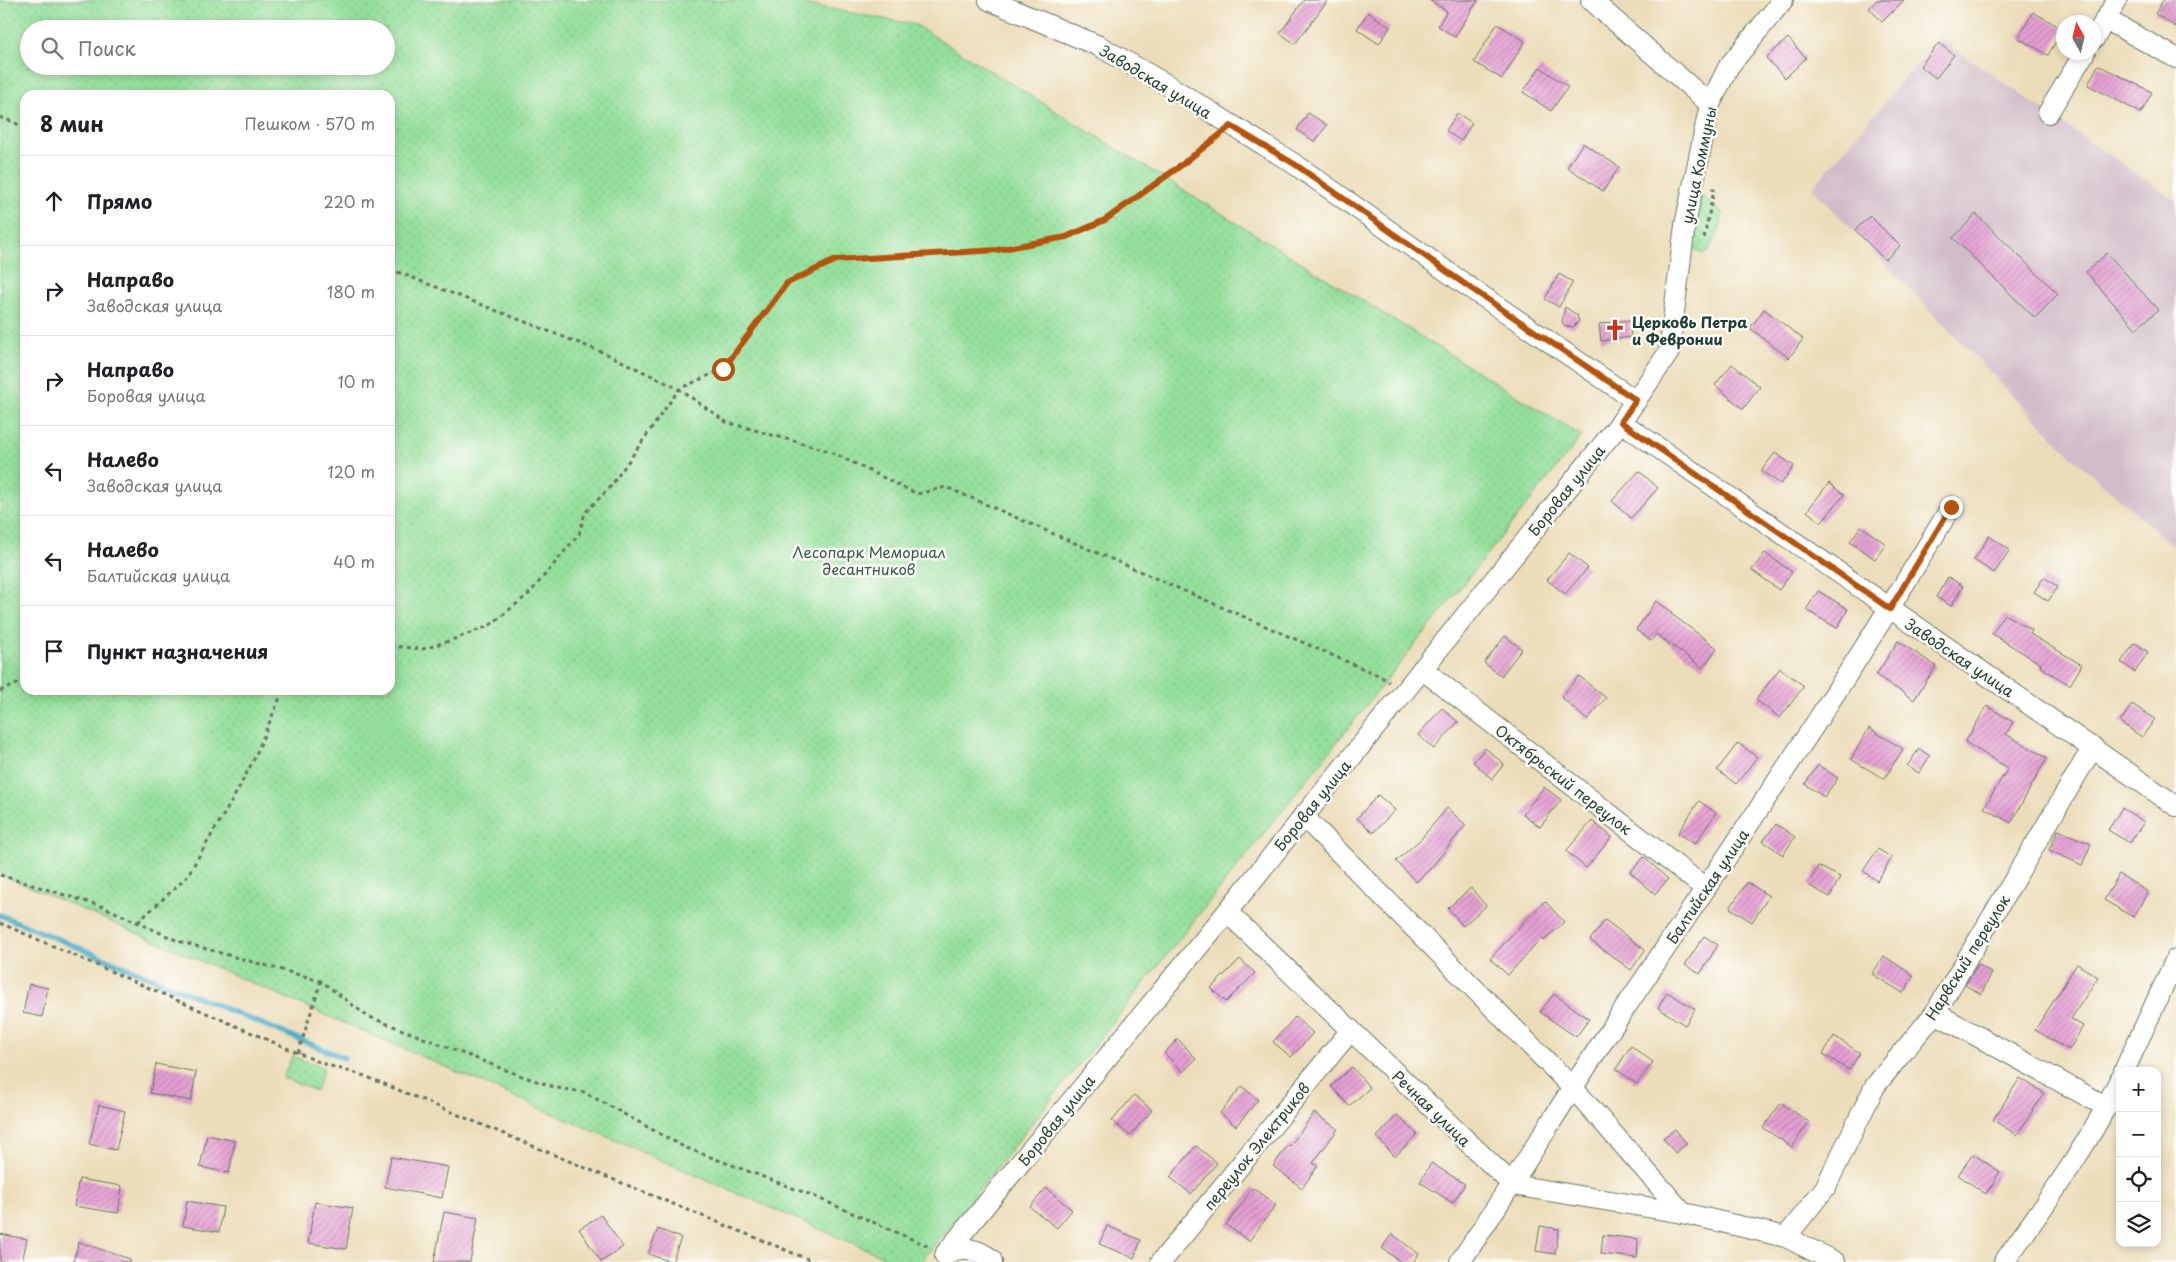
<!DOCTYPE html>
<html lang="ru">
<head>
<meta charset="utf-8">
<style>
	body { margin:0; font-family:"Playpen Sans",sans-serif; background:#f2f2f2; color:#202124 }
	.controls { position:absolute; right:15px; bottom:15px; display:grid; overflow:hidden; border-radius:10px; box-shadow:0 2px 8px #0003 }
	.controls button { width:45px; height:45px; display:grid; place-items:center; padding:0; border:0; border-bottom:1px solid #e0e0e0; background:#fff; color:#202124; font:25px sans-serif }
	.compass { position:absolute; left:2056px; top:15px; width:45px; height:45px; border-radius:50%; background:#fff; box-shadow:0 2px 8px #0003; rotate:352deg }
	.stop { position:absolute; width:15px; height:15px; margin:-11px; border:4px solid #b45309; border-radius:50%; background:#fff }
	.stop.end { background:#b45309; border-color:#fff; box-shadow:0 1px 5px #0008 }
	.list { margin:0; padding:0; list-style:none }
	h2 { display:flex; justify-content:space-between; align-items:center; height:65px; margin:0; padding:0 20px; font-size:21px }
	h2 small { font-size:16px; font-weight:400; color:#757577 }
	.list li { display:grid; grid-template-columns:32px 1fr auto; gap:15px; align-items:center; box-sizing:border-box; height:90px; padding:0 20px; border-top:1px solid #e0e0e0 }
	.list b { display:block; font-size:19px; white-space:nowrap }
	.list p { margin:0; font-size:16px; white-space:nowrap; color:#757577 }
	.list em { font-size:16px; font-style:normal; color:#757577 }
	.icon { flex:none; width:28px; height:28px; fill:none; stroke:currentColor; stroke-width:2; stroke-linecap:round; stroke-linejoin:round }
	.map { position:relative; flex:none; width:2176px; height:1262px; overflow:hidden }
	.search { position:absolute; background:#fff; box-shadow:0 2px 8px #0003; left:20px; top:20px; width:375px; height:55px; display:flex; align-items:center; gap:12px; box-sizing:border-box; padding:0 18px; border-radius:28px; color:#757577; font-size:19px }
	.panel { position:absolute; background:#fff; box-shadow:0 2px 8px #0003; left:20px; top:90px; width:375px; height:605px; border-radius:15px }
	.map>svg:first-child { display:block }
	.industrial { fill:#d1bdc9 }
	.park { fill:url(#park-dots); stroke:#5a8e68; fill-rule:evenodd }
	.lines { fill:none; stroke-linecap:round; stroke-linejoin:round }
	.stream { stroke:#4aaac9; stroke-width:5.5 }
	.building { fill:url(#building-hatch) }
	.minor-casing { stroke:#677563; stroke-width:22 }
	.path { stroke:#677563; stroke-width:3; stroke-dasharray:4 4; stroke-linecap:butt }
	.minor { stroke:#fff; stroke-width:20 }
	.route { stroke:#b45309; stroke-width:6 }
	.labels { text-anchor:middle; dominant-baseline:central; stroke-width:5; stroke-linejoin:round; paint-order:stroke }
	.street-label { font-size:15px; fill:#1f3d34; stroke:#fdfcf7 }
	.poi-label { font-size:15px; font-weight:bold; fill:#1f3d34; stroke:#fdfcf7; text-anchor:start }
	.park-label { font-size:15px; fill:#365d49; stroke:#fdfcf7 }
</style>
</head>
<body>
<div class="map">
<svg width="2176" height="1262" viewBox="0 0 2176 1262">
	<defs>
		<pattern id="park-dots" width="8" height="8" patternUnits="userSpaceOnUse" patternTransform="scale(1.25)"><rect width="8" height="8" fill="#94df9b"/><path d="M2 2h.1M6 6h.1" fill="none" stroke="#7fc086" stroke-width="1.8" stroke-linecap="round"/></pattern>
		<pattern id="building-hatch" width="6" height="6" patternUnits="userSpaceOnUse" patternTransform="scale(1.25)"><rect width="6" height="6" fill="#e59fd3"/><path d="M-1 1l2-2M0 6l6-6M5 7l2-2" fill="none" stroke="#b983ac"/></pattern>
	</defs>
	<rect width="100%" height="100%" fill="#fdfcf7"/>
	<filter id="ink" filterUnits="userSpaceOnUse"><feTurbulence type="fractalNoise" baseFrequency=".02" numOctaves="2"/><feDisplacementMap in="SourceGraphic" scale="10" xChannelSelector="R" yChannelSelector="G"/><feConvolveMatrix kernelMatrix="1 2 1 2 8 2 1 2 1" color-interpolation-filters="sRGB"/></filter>
	<filter id="wash" filterUnits="userSpaceOnUse"><feTurbulence type="fractalNoise" baseFrequency=".0096" numOctaves="4" result="noise"/><feDisplacementMap in="SourceGraphic" scale="20" xChannelSelector="R" yChannelSelector="G"/><feGaussianBlur stdDeviation="1.12" result="paint"/><feColorMatrix in="noise" values="0 0 0 0 0 0 0 0 0 0 0 0 0 0 0 0 0 1.4 0 .05"/><feComposite in="paint" operator="in"/></filter>
	<g filter="url(#wash)">
		<rect width="100%" height="100%" fill="#ecddba"/>
		<polygon class="industrial" points="1939,38 2176,201 2176,548 2076,461 1812,188"/>
		<g class="park">
			<path d="M 0,0 L 783,0 L 916,25 L 1582,436 L 921,1262 L 896,1262 L 0,874 ZM 29,29 L 386,29 L 386,66 L 29,66 ZM 25,95 L 390,95 L 390,690 L 25,690 Z"/>
			<polygon points="1701,195 1723,214 1718,233 1708,253 1703,254 1695,249 1691,240"/>
			<polygon points="292,1056 324,1068 316,1091 283,1078"/>
		</g>
		<g class="lines">
			<polyline class="stream" points="0,915 344,1058"/>
		</g>
		<g id="blocks">
			<g class="building">
				<polygon points="1304,0 1328,0 1295,44 1280,33"/>
				<polygon points="1429,0 1478,0 1455,37 1438,26 1447,11"/>
				<polygon points="1877,0 1904,0 1882,22 1869,8"/>
				<polygon points="2163,0 2176,0 2176,27 2155,14"/>
				<polygon points="1368,12 1390,27 1379,44 1357,29"/>
				<polygon points="2033,12 2063,29 2048,55 2018,38"/>
				<polygon points="1497,24 1525,41 1502,79 1474,62"/>
				<polygon points="1788,38 1806,58 1785,78 1766,58"/>
				<polygon points="1939,43 1954,55 1936,78 1920,66"/>
				<polygon points="2098,65 2152,92 2141,113 2088,85"/>
				<polygon points="1540,67 1568,87 1551,111 1523,92"/>
				<polygon points="1308,113 1327,125 1315,142 1297,130"/>
				<polygon points="1457,113 1472,123 1461,141 1446,131"/>
				<polygon points="1583,143 1619,167 1603,191 1567,167"/>
				<polygon points="1976,214 2058,294 2035,318 1953,238"/>
				<polygon points="1870,216 1900,246 1885,260 1855,230"/>
				<polygon points="2107,253 2158,310 2136,329 2086,272"/>
				<polygon points="1559,274 1573,282 1559,307 1545,299"/>
				<polygon points="1565,307 1577,315 1579,321 1573,327 1565,326 1562,322"/>
				<polygon points="1764,309 1803,339 1789,358 1750,328"/>
				<polygon points="1629,320 1631,337 1601,341 1599,324"/>
				<polygon points="1732,364 1760,387 1743,409 1715,385"/>
				<polygon points="1775,453 1794,466 1781,484 1761,471"/>
				<polygon points="1639,471 1658,488 1631,518 1612,501"/>
				<polygon points="1829,483 1844,495 1821,523 1807,511"/>
				<polygon points="1861,526 1886,544 1875,559 1850,542"/>
				<polygon points="1989,536 2010,550 1994,573 1974,560"/>
				<polygon points="1569,553 1588,568 1565,594 1547,580"/>
				<polygon points="1765,553 1792,572 1779,590 1752,570"/>
				<polygon points="1948,577 1963,586 1951,606 1936,597"/>
				<polygon points="2044,577 2058,587 2048,601 2034,592"/>
				<polygon points="1818,591 1848,609 1837,628 1806,610"/>
				<polygon points="1656,601 1672,612 1670,613 1717,648 1703,668 1656,634 1651,641 1636,630"/>
				<polygon points="2004,614 2032,630 2030,634 2082,665 2070,685 2040,667 2041,664 1992,634"/>
				<polygon points="1505,636 1522,649 1501,676 1484,663"/>
				<polygon points="1898,641 1936,666 1914,700 1876,675"/>
				<polygon points="2135,643 2148,652 2135,672 2121,662"/>
				<polygon points="1780,668 1804,686 1780,718 1756,700"/>
				<polygon points="1579,676 1606,698 1587,720 1561,697"/>
				<polygon points="2132,704 2155,719 2142,737 2120,722"/>
				<polygon points="1987,706 2013,722 2006,734 2047,758 2011,823 1984,808 2008,768 1965,742"/>
				<polygon points="1442,708 1458,722 1434,749 1418,735"/>
				<polygon points="1869,728 1903,749 1884,779 1851,759"/>
				<polygon points="1738,743 1757,757 1736,784 1717,770"/>
				<polygon points="1485,748 1504,764 1492,779 1473,762"/>
				<polygon points="1919,749 1930,756 1919,773 1907,766"/>
				<polygon points="1818,765 1838,778 1824,797 1805,784"/>
				<polygon points="1544,787 1561,800 1540,827 1523,814"/>
				<polygon points="1378,795 1395,810 1373,833 1357,818"/>
				<polygon points="1699,801 1716,813 1695,844 1678,833"/>
				<polygon points="1447,808 1466,825 1430,869 1416,882 1396,861 1421,839"/>
				<polygon points="2122,808 2144,822 2130,843 2108,830"/>
				<polygon points="1592,821 1612,837 1586,868 1566,851"/>
				<polygon points="1776,824 1795,837 1783,855 1763,841"/>
				<polygon points="2058,830 2091,844 2082,865 2049,850"/>
				<polygon points="1878,849 1892,858 1877,881 1863,871"/>
				<polygon points="1644,857 1668,879 1655,894 1630,872"/>
				<polygon points="1818,866 1840,877 1830,897 1808,885"/>
				<polygon points="2119,874 2148,892 2133,917 2104,900"/>
				<polygon points="1747,882 1769,896 1752,922 1730,908"/>
				<polygon points="1471,888 1486,906 1463,926 1448,908"/>
				<polygon points="1545,901 1564,922 1544,941 1542,938 1508,975 1490,959 1525,920"/>
				<polygon points="1605,920 1645,950 1631,970 1590,940"/>
				<polygon points="1704,936 1718,945 1700,974 1685,965"/>
				<polygon points="1884,956 1914,976 1903,993 1872,974"/>
				<polygon points="1240,959 1255,973 1226,1002 1211,988"/>
				<polygon points="1978,964 1992,973 1981,994 1965,985"/>
				<polygon points="2077,964 2098,977 2071,1019 2083,1026 2069,1050 2035,1030"/>
				<polygon points="29,984 48,988 42,1017 23,1013"/>
				<polygon points="1667,992 1695,1009 1685,1025 1658,1008"/>
				<polygon points="1554,994 1589,1019 1576,1037 1540,1012"/>
				<polygon points="1295,1017 1313,1033 1291,1057 1273,1042"/>
				<polygon points="1834,1036 1860,1053 1849,1070 1823,1054"/>
				<polygon points="1178,1039 1196,1059 1183,1072 1164,1053"/>
				<polygon points="1631,1046 1653,1062 1637,1084 1616,1069"/>
				<polygon points="156,1064 196,1072 191,1101 150,1093"/>
				<polygon points="1352,1067 1370,1088 1349,1106 1331,1086"/>
				<polygon points="2020,1078 2044,1093 2017,1135 1993,1120"/>
				<polygon points="1242,1086 1258,1100 1236,1126 1220,1113"/>
				<polygon points="1134,1095 1152,1110 1130,1136 1112,1121"/>
				<polygon points="1781,1103 1809,1122 1792,1147 1763,1128"/>
				<polygon points="99,1105 125,1111 116,1150 89,1144"/>
				<polygon points="1314,1113 1338,1129 1313,1163 1318,1166 1302,1188 1273,1166 1288,1145 1290,1146"/>
				<polygon points="1397,1115 1417,1134 1395,1157 1377,1137"/>
				<polygon points="1675,1129 1687,1144 1675,1153 1663,1138"/>
				<polygon points="207,1135 235,1141 229,1173 200,1167"/>
				<polygon points="1196,1146 1217,1163 1191,1194 1170,1177"/>
				<polygon points="1973,1154 2000,1172 1986,1194 1958,1175"/>
				<polygon points="391,1157 448,1167 442,1198 385,1187"/>
				<polygon points="1431,1163 1465,1184 1453,1203 1420,1182"/>
				<polygon points="79,1179 122,1186 118,1213 74,1206"/>
				<polygon points="1046,1188 1072,1210 1057,1228 1030,1207"/>
				<polygon points="1253,1188 1276,1205 1249,1241 1226,1225"/>
				<polygon points="187,1201 223,1207 219,1232 183,1226"/>
				<polygon points="315,1202 353,1208 346,1249 308,1243"/>
				<polygon points="444,1212 478,1218 470,1262 434,1262"/>
				<polygon points="601,1215 623,1247 601,1262 579,1229"/>
				<polygon points="1107,1226 1141,1240 1134,1258 1099,1244"/>
				<polygon points="1540,1226 1559,1229 1555,1254 1536,1251"/>
				<polygon points="658,1229 681,1238 672,1262 648,1254"/>
				<polygon points="0,1234 27,1239 22,1262 0,1262"/>
				<polygon points="1392,1234 1419,1254 1413,1262 1401,1262 1382,1248"/>
				<polygon points="1603,1235 1638,1239 1637,1258 1601,1254"/>
				<polygon points="79,1242 130,1259 130,1262 73,1262"/>
			</g>
		</g>
	</g>
	<g filter="url(#ink)">
		<use href="#blocks" fill-opacity="0" stroke="#677563" stroke-width="1"/>
		<g class="lines">
			<g class="minor-casing">
				<g id="minor">
					<polyline points="989,0 1099,46 1169,86 1296,165 1466,285 1636,401"/>
					<polyline points="1591,0 1710,104"/>
					<polyline points="2105,19 2176,58"/>
					<polyline points="2094,39 2117,0"/>
					<polyline points="2048,113 2085,52"/>
					<polyline points="1621,422 2176,806"/>
					<polyline points="1422,669 1705,888"/>
					<polyline points="1303,816 1572,1087 1683,1213"/>
					<polyline points="1227,912 1513,1185 1683,1213 1786,1237 1835,1262"/>
					<polyline points="1935,1013 2107,1107"/>
					<polyline points="2124,1071 2176,959"/>
					<polyline points="1786,1237 1825,1188 1875,1086 1935,1013 2093,747"/>
					<polyline points="946,1253 1227,912 1621,422 1669,352 1685,225 1710,104 1729,66 1783,0"/>
					<path d="M 945,1256 L 946,1253 C 964,1246 976,1248 991,1259 L 992,1262"/>
					<polyline points="1161,1262 1351,1030"/>
					<path d="M 1460,1262 C 1514,1183 1562,1102 1615,1023 C 1729,853 1846,684 1951,507"/>
					<path d="M 2004,1262 C 2046,1203 2089,1145 2120,1079"/>
				</g>
			</g>
			<g class="path">
				<polyline points="0,117 25,127"/>
				<polyline points="1704,238 1714,190 1710,187"/>
				<polyline points="390,269 607,354 679,389 726,422 829,451 917,494 946,487 1380,676 1389,682"/>
				<polyline points="390,646 423,649 446,642 489,626 529,594 579,534 585,513 611,486 679,389 723,369 787,283 836,260 997,250 1066,237 1105,220 1216,137"/>
				<polyline points="0,691 25,680"/>
				<polyline points="0,875 104,907 178,941 321,981 367,1016 516,1074 557,1088 584,1092 684,1147 811,1195 930,1247"/>
				<polyline points="138,922 186,878 233,799 254,759 283,690"/>
				<polyline points="0,923 298,1053 324,1064 365,1076 600,1174 815,1262"/>
				<polyline points="298,1053 321,981"/>
			</g>
			<use href="#minor" class="minor"/>
		</g>
	</g>
	<g class="lines" filter="url(#ink)">
		<polyline class="route" points="723,369 787,283 836,260 997,250 1066,237 1105,220 1179,167 1231,126 1296,165 1466,285 1636,400 1621,422 1890,609 1951,507"/>
	</g>
	<defs>
		<g id="church-bare" transform="scale(1.725)"><path d="M-1.2-6h2.4v3.5h3.3v2.4h-3.3V6h-2.4V-.1h-3.3v-2.4h3.3Z" fill="#c8321e" stroke="#fdfcf7" stroke-width="2.5" paint-order="stroke"/></g>
	</defs>
	<g fill-rule="evenodd">
		<use href="#church-bare" x="1615" y="330"/>
	</g>
	<g class="labels">
		<g class="street-label">
			<text transform="translate(1156 81) rotate(31)">Заводская улица</text>
			<text transform="translate(1698 165) rotate(-78)">улица Коммуны</text>
			<text transform="translate(1566 490) rotate(-51)">Боровая улица</text>
			<text transform="translate(1960 657) rotate(34)">Заводская улица</text>
			<text transform="translate(1564 779) rotate(38)">Октябрьский переулок</text>
			<text transform="translate(1312 805) rotate(-51)">Боровая улица</text>
			<text transform="translate(1707 886) rotate(-56)">Балтийская улица</text>
			<text transform="translate(1967 957) rotate(-58)">Нарвский переулок</text>
			<text transform="translate(1432 1108) rotate(44)">Речная улица</text>
			<text transform="translate(1056 1120) rotate(-51)">Боровая улица</text>
			<text transform="translate(1256 1146) rotate(-51)">переулок Электриков</text>
		</g>
		<g class="poi-label">
			<text x="1632" y="321">Церковь Петра<tspan x="1632" dy="17">и Февронии</tspan></text>
		</g>
		<g class="park-label">
			<text x="869" y="551">Лесопарк Мемориал<tspan x="869" dy="17">десантников</tspan></text>
		</g>
	</g>
</svg>
<div class="controls">
<button>+</button>
<button>−</button>
<button><svg class="icon" aria-label="locate" viewBox="0 0 24 24"><circle cx="12" cy="12" r="6"/><path d="M12 2v4M12 18v4M2 12h4M18 12h4"/></svg></button>
<button><svg class="icon" aria-label="layers" viewBox="0 0 24 24"><path d="M12 4l9 5-9 5-9-5zM3 14l9 5 9-5"/></svg></button>
</div>
<svg class="compass" viewBox="-18 -18 36 36"><path d="M0-13l5 13h-10z" fill="#e53935"/><path d="M0 13l5-13h-10z" fill="#757577"/></svg>
<div class="stop" style="left:723px;top:369px"></div>
<div class="stop end" style="left:1951px;top:507px"></div>
<div class="search"><svg class="icon" aria-label="search" viewBox="0 0 24 24"><circle cx="10" cy="10" r="6"/><path d="M15 15l6 6"/></svg>Поиск</div>
<section class="panel">
<h2>8 мин<small>Пешком · 570 m</small></h2>
<ul class="list">
<li><svg class="icon" aria-label="ahead" viewBox="0 0 24 24"><path d="M12 20V5M6 11l6-6 6 6"/></svg><div><b>Прямо</b></div><em>220 m</em></li>
<li><svg class="icon" aria-label="right" viewBox="0 0 24 24"><path d="M7 20v-9h11M14 6l5 5-5 5"/></svg><div><b>Направо</b><p>Заводская улица</p></div><em>180 m</em></li>
<li><svg class="icon" aria-label="right" viewBox="0 0 24 24"><path d="M7 20v-9h11M14 6l5 5-5 5"/></svg><div><b>Направо</b><p>Боровая улица</p></div><em>10 m</em></li>
<li><svg class="icon" aria-label="left" viewBox="0 0 24 24"><path d="M17 20v-9H6M10 6l-5 5 5 5"/></svg><div><b>Налево</b><p>Заводская улица</p></div><em>120 m</em></li>
<li><svg class="icon" aria-label="left" viewBox="0 0 24 24"><path d="M17 20v-9H6M10 6l-5 5 5 5"/></svg><div><b>Налево</b><p>Балтийская улица</p></div><em>40 m</em></li>
<li><svg class="icon" aria-label="arrive" viewBox="0 0 24 24"><path d="M6 21V4h12l-3 4 3 4H6"/></svg><div><b>Пункт назначения</b></div></li>
</ul>
</section>
</div>
</body>
</html>
